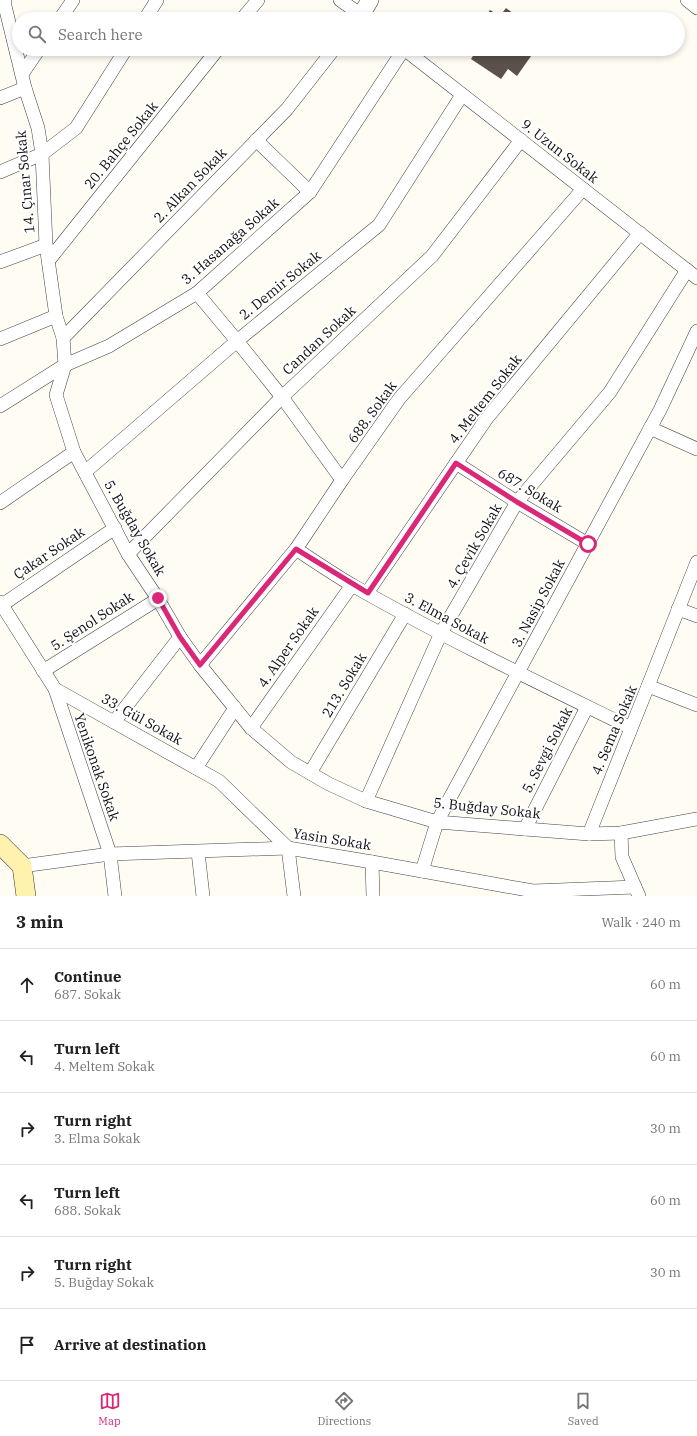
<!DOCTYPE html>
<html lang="en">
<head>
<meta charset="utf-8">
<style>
	body { margin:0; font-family:"IBM Plex Serif",serif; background:#f6f6f6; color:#202124 }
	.stop { position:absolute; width:12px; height:12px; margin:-9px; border:3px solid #db2777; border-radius:50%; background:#fff }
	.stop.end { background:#db2777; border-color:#fff; box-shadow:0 1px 4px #0008 }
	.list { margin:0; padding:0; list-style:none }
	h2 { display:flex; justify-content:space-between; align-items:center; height:52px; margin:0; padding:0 16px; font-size:17px }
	h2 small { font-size:13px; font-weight:400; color:#757577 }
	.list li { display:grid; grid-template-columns:26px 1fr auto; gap:12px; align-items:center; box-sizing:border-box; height:72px; padding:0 16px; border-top:1px solid #e0e0e0 }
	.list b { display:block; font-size:15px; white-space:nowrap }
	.list p { margin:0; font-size:13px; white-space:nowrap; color:#757577 }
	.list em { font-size:13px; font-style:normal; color:#757577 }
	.icon { flex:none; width:22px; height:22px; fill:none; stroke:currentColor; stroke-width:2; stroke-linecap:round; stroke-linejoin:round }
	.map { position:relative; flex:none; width:697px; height:896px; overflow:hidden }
	.search { position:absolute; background:#fff; box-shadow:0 2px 6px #0003; left:12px; right:12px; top:12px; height:44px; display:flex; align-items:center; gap:10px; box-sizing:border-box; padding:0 14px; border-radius:22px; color:#757577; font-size:15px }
	.sheet { height:484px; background:#fff }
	nav { display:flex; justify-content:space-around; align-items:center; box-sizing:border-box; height:56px; border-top:1px solid #e0e0e0; background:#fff; font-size:11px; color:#757577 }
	nav a { display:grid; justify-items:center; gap:2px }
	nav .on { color:#db2777 }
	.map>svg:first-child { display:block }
	.building { fill:#5b504b }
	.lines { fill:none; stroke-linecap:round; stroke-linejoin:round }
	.minor-casing { stroke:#434343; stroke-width:14 }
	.tertiary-casing { stroke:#434343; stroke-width:18 }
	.secondary-casing { stroke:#323232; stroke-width:20 }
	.minor { stroke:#fff; stroke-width:13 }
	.tertiary { stroke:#fff; stroke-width:17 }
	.secondary { stroke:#fff2af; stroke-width:19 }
	.route { stroke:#db2777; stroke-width:5 }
	.labels { text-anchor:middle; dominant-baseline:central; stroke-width:4; stroke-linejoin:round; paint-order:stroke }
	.street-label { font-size:14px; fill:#101010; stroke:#fff }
</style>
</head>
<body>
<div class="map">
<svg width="697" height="896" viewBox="0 0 697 896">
	<rect width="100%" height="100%" fill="#fffcf4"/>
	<g class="building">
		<polygon points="506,8 521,19 484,19 490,10 500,16"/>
		<polygon points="474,49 536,49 517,76 508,69 501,79 471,59 476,51"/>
	</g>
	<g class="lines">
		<g class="minor-casing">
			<g id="minor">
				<polyline points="5,0 4,2 25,88 38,128 42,154 46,245 56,316 63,338 65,365 56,395 74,452 128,554 158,599 180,637 200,665 251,728 291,762 329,784 366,801 437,822 589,834 621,833 697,819"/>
				<polyline points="340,0 367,19"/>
				<polyline points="687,0 697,8"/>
				<polyline points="60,19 73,0"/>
				<polyline points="145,19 157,0"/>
				<polyline points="242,19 258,0"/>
				<polyline points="404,49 697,278"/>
				<polyline points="22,74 39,49"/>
				<polyline points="0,98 25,88"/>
				<polyline points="256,140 310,192"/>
				<polyline points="0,172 42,154 76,128 126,49"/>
				<polyline points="49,260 218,49"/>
				<polyline points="0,262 46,245"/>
				<polyline points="197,293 237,341 282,397 342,480"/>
				<polyline points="63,338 287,109 334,49"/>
				<polyline points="0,339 56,316"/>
				<polyline points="0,406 65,365 109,346 197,293 310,192 404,49"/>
				<polyline points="650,428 697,449"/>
				<polyline points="456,463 517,502 588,544"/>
				<polyline points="85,472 237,341 379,225 462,95"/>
				<polyline points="0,503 74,452"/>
				<path d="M 296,549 C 314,561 333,574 352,585 C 443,637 537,682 631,728"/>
				<polyline points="128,554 282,397 432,256 521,140"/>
				<polyline points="367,593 487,418 640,233"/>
				<polyline points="0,602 55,689 219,781 288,848 294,896"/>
				<polyline points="2,605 115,528"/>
				<polyline points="678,609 697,616"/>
				<polyline points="200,665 296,549 342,480 399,399 583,189"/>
				<polyline points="43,671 158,599"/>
				<polyline points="648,686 697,562"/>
				<polyline points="55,689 110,854 115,896"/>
				<polyline points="114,722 180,637"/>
				<polyline points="251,728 352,585"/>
				<polyline points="196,768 235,708"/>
				<polyline points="310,773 405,614"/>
				<polyline points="366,801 441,633 517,502 610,392 687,270"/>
				<polyline points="525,829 587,707"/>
				<polyline points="621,833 622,857 639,896"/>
				<polyline points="589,834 648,686 697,705"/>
				<polyline points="198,852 203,896"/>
				<polyline points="372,862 373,896"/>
				<polyline points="22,866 110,854 288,848 372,862 533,891 635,887"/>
				<polyline points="422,871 437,822 660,410 697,331"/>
			</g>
		</g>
		<g class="tertiary-casing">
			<polyline id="tertiary" points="361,15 370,0"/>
		</g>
		<g class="secondary-casing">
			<polyline id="secondary" points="0,844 22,866 26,896"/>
		</g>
		<use href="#minor" class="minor"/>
		<use href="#tertiary" class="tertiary"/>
		<use href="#secondary" class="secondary"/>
	</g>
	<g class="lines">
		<polyline class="route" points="158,598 180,637 200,665 296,549 368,593 456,463 517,502 588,544"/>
	</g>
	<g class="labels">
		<g class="street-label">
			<text transform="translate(121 145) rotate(-51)">20. Bahçe Sokak</text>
			<text transform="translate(560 151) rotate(38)">9. Uzun Sokak</text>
			<text transform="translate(25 182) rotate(-95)">14. Çınar Sokak</text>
			<text transform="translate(190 185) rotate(-46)">2. Alkan Sokak</text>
			<text transform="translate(230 241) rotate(-41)">3. Hasanağa Sokak</text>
			<text transform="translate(280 285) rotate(-39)">2. Demir Sokak</text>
			<text transform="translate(319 340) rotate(-43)">Candan Sokak</text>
			<text transform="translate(485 399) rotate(-52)">4. Meltem Sokak</text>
			<text transform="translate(372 412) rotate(-54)">688. Sokak</text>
			<text transform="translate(530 490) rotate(31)">687. Sokak</text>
			<text transform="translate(135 528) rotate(60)">5. Buğday Sokak</text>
			<text transform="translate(474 546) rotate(-60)">4. Çevik Sokak</text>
			<text transform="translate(49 553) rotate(-34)">Çakar Sokak</text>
			<text transform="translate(538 603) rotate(-62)">3. Nasip Sokak</text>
			<text transform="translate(447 618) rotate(28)">3. Elma Sokak</text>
			<text transform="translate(92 621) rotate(-33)">5. Şenol Sokak</text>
			<text transform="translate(288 647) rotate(-55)">4. Alper Sokak</text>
			<text transform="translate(344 685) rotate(-59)">213. Sokak</text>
			<text transform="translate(142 719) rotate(29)">33. Gül Sokak</text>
			<text transform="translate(614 730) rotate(-67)">4. Sema Sokak</text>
			<text transform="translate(547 750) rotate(-63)">5. Sevgi Sokak</text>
			<text transform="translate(97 767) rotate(71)">Yenikonak Sokak</text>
			<text transform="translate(487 808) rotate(6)">5. Buğday Sokak</text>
			<text transform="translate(332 839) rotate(9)">Yasin Sokak</text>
		</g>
	</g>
</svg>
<div class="stop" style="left:588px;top:544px"></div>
<div class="stop end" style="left:158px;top:598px"></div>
<div class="search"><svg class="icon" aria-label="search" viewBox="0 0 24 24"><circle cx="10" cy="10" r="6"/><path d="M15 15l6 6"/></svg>Search here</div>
</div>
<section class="sheet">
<h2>3 min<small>Walk · 240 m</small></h2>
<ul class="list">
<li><svg class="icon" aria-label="ahead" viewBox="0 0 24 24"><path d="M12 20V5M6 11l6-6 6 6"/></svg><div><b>Continue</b><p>687. Sokak</p></div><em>60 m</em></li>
<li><svg class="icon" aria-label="left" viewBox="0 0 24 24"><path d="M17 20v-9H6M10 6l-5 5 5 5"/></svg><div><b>Turn left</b><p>4. Meltem Sokak</p></div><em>60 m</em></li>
<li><svg class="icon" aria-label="right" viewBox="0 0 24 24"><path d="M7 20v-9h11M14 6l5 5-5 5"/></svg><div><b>Turn right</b><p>3. Elma Sokak</p></div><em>30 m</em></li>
<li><svg class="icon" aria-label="left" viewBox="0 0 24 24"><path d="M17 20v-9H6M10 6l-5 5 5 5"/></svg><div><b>Turn left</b><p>688. Sokak</p></div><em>60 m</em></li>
<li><svg class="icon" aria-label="right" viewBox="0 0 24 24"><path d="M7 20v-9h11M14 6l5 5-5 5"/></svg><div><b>Turn right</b><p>5. Buğday Sokak</p></div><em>30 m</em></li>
<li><svg class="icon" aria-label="arrive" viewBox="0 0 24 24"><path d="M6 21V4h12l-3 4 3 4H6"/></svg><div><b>Arrive at destination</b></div></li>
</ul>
</section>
<nav>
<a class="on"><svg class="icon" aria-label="map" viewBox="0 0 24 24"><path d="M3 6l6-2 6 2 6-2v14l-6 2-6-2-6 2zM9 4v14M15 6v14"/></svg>Map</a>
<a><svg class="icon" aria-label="directions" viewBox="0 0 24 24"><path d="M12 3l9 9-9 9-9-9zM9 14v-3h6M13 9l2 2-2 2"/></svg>Directions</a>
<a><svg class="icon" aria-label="saved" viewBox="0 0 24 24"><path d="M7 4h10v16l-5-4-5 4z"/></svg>Saved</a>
</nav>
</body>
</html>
